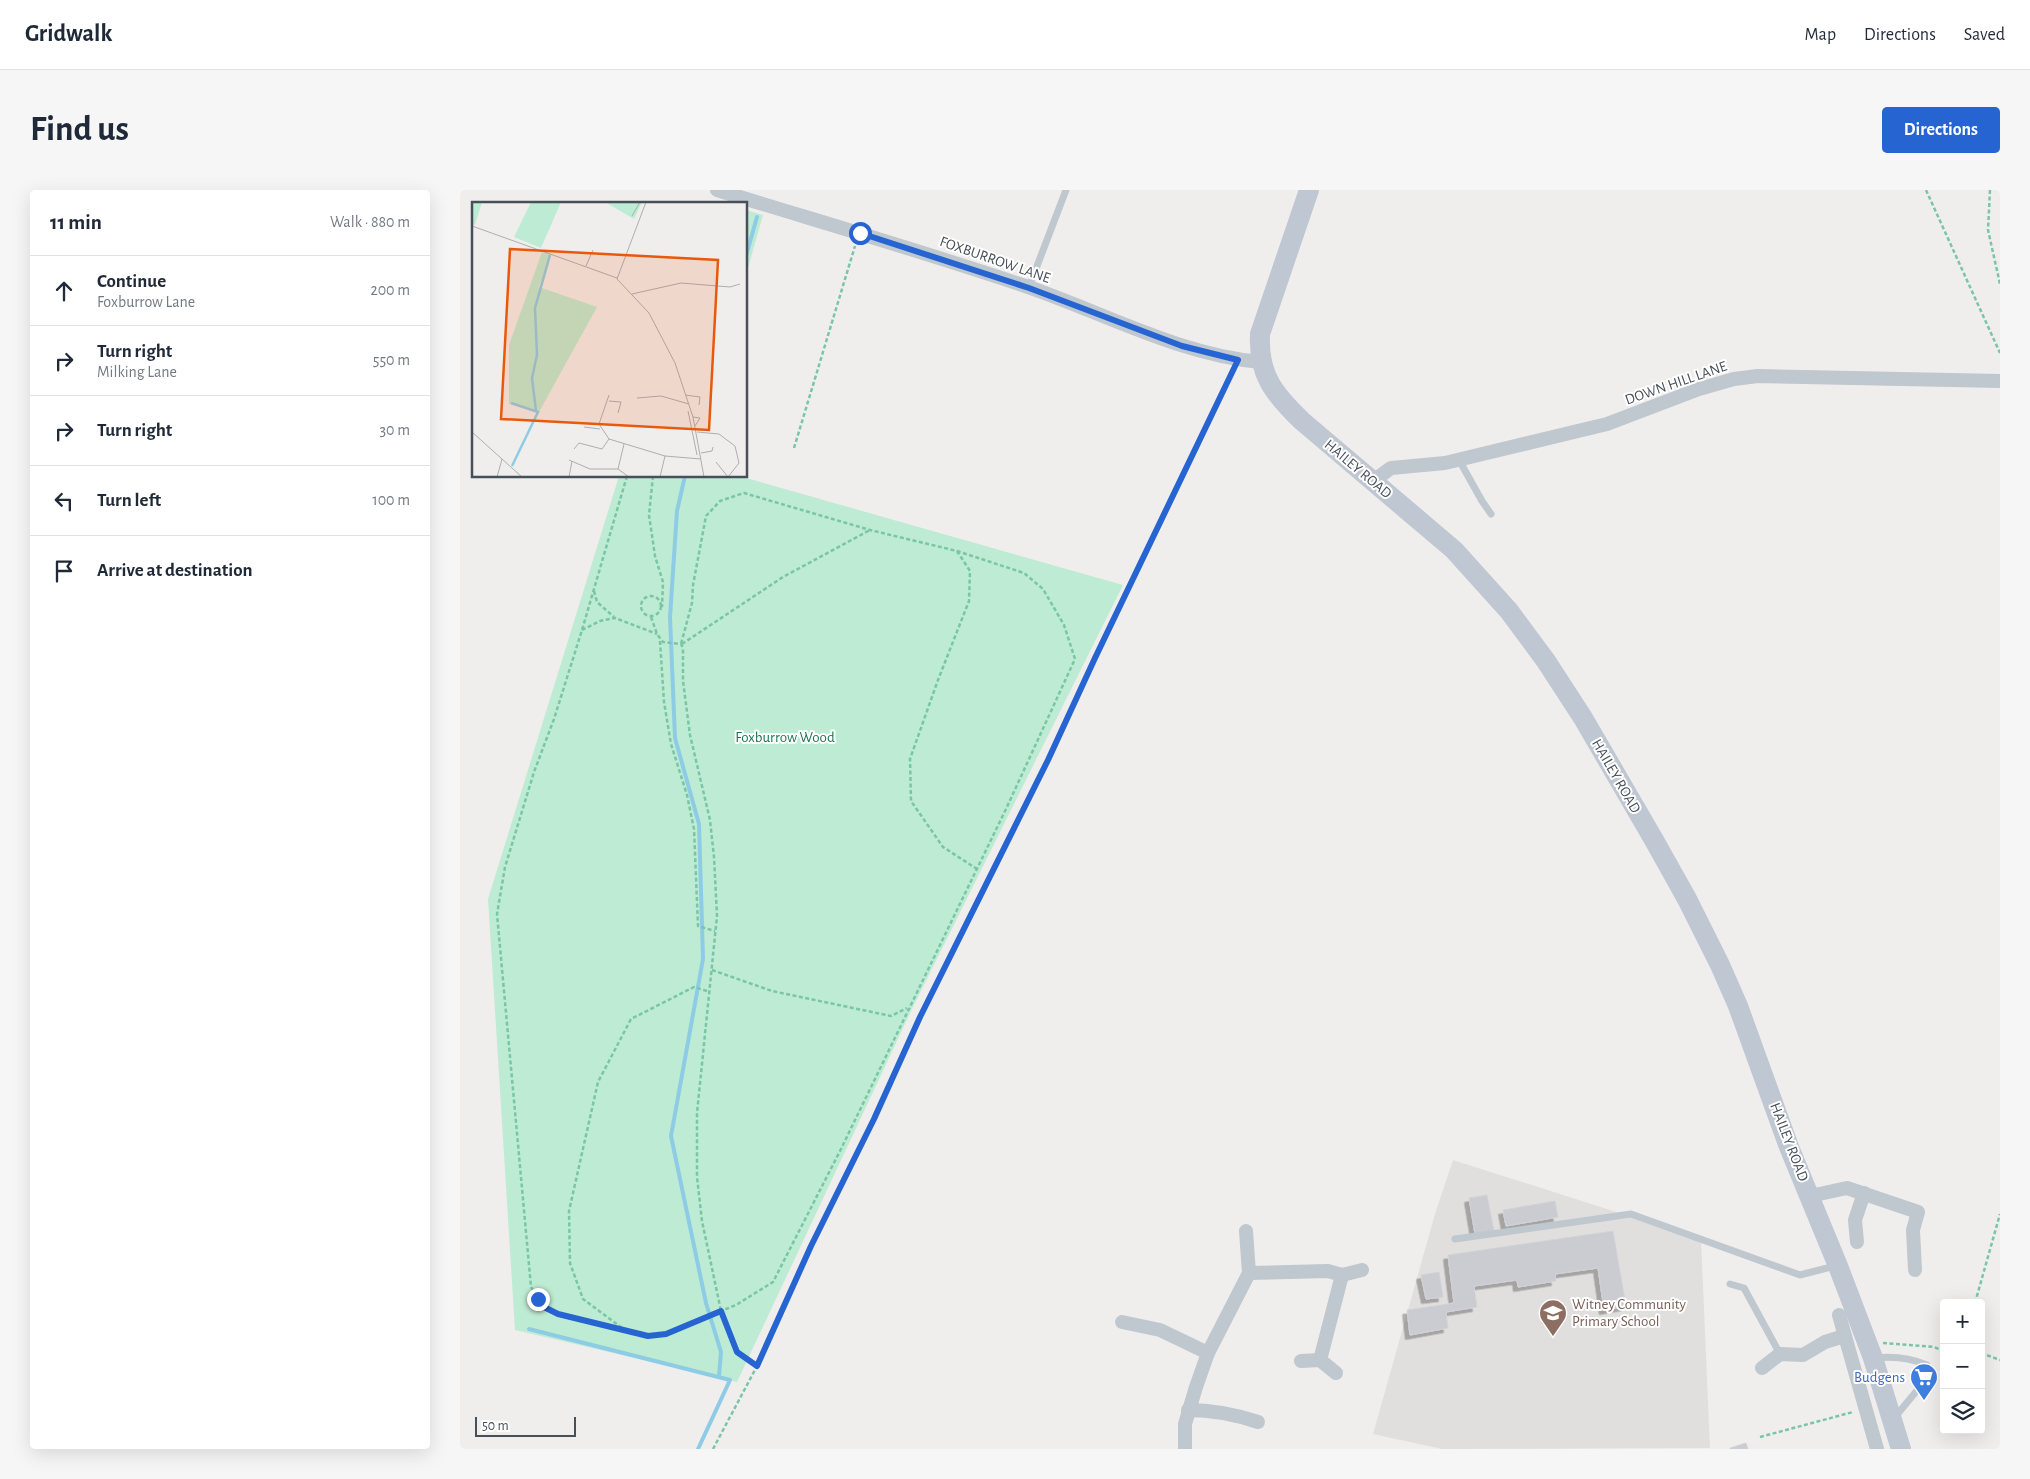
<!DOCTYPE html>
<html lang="en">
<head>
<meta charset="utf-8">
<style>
	body { margin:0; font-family:"Alegreya Sans",sans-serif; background:#f6f6f7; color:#1f2937 }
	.controls { position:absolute; right:15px; bottom:15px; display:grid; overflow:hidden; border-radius:5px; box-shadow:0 5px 20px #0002 }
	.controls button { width:45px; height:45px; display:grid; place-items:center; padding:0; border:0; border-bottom:1px solid #e0e1e3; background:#fff; color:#1f2937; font:25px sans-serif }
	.scale { position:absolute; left:15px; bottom:12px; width:101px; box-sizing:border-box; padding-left:5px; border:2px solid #474f59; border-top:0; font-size:14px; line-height:18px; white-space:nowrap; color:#474f59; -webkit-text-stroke:4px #fff; paint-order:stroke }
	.stop { position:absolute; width:15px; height:15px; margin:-11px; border:4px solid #2664d2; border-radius:50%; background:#fff }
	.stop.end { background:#2664d2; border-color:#fff; box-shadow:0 1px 5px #0008 }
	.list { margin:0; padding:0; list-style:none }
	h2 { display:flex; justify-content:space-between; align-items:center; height:65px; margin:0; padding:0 20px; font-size:21px }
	h2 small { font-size:16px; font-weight:400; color:#747a83 }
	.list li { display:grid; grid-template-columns:32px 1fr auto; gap:15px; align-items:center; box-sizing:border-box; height:70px; padding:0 20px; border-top:1px solid #e0e1e3 }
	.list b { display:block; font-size:19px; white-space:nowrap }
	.list p { margin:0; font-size:16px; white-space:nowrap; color:#747a83 }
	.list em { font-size:16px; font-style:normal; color:#747a83 }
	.icon { flex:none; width:28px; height:28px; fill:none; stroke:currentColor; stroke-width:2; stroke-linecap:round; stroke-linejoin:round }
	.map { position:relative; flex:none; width:1540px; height:1259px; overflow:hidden; border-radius:5px }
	header { display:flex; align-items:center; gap:30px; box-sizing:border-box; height:70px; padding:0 25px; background:#fff; border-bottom:1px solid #e0e1e3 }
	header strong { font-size:24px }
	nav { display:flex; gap:28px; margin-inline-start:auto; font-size:18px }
	.intro { display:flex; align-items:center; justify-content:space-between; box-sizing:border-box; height:120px; padding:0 30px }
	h1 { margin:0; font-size:35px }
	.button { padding:12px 22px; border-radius:5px; background:#2664d2; color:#fff; font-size:18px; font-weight:700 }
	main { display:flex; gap:30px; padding:0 30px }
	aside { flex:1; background:#fff; border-radius:5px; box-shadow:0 5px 20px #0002 }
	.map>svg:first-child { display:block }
	.education { fill:#e1dfde }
	.green { fill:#beebd3 }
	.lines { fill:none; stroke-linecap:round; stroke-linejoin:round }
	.stream { stroke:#8ecce5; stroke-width:4 }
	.building { fill:#caccd2; stroke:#d2d3d9; filter:url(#shadow) }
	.path { stroke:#79c6a6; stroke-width:2.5; stroke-dasharray:4 2.5; stroke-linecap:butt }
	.lane { stroke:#bfc7cf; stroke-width:7 }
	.street { stroke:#bfc7cf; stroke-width:14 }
	.secondary { stroke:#bfc7d3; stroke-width:20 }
	.route { stroke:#2664d2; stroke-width:6 }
	.labels { text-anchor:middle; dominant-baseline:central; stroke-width:4; stroke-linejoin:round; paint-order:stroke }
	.street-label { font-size:15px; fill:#474f59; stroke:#fff }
	.park-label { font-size:15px; fill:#1d7550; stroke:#fff }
	.education-label { font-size:15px; fill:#785e54; stroke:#fff; text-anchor:start }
	.shop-label { font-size:15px; fill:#366cbe; stroke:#fff; text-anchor:end }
	.inset-river { fill:none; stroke:#8ecce5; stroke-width:2.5 }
	.inset-road { fill:none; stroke:#acaeb2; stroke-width:1 }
	.view { fill:#e8590c; fill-opacity:0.15; stroke:#e8590c; stroke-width:2.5 }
	.inset-edge { fill:none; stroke:#474f59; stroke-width:2.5 }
</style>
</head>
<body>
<header>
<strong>Gridwalk</strong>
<nav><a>Map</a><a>Directions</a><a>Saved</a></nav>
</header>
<div class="intro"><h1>Find us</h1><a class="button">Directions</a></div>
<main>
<aside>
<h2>11 min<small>Walk · 880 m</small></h2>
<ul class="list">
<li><svg class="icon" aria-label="ahead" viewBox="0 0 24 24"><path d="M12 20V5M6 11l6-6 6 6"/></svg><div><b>Continue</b><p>Foxburrow Lane</p></div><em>200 m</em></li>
<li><svg class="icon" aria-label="right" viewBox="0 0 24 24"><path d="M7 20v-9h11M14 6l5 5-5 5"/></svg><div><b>Turn right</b><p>Milking Lane</p></div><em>550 m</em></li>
<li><svg class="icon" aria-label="right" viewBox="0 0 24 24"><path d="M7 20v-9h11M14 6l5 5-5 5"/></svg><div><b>Turn right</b></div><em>30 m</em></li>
<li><svg class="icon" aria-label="left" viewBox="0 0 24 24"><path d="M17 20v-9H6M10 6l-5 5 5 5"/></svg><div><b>Turn left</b></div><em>100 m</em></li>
<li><svg class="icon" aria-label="arrive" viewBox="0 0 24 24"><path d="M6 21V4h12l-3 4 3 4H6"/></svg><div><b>Arrive at destination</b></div></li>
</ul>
</aside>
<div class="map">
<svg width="1540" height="1259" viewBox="0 0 1540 1259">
	<defs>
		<filter id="shadow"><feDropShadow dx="-4.5" dy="4.5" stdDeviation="0" flood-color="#0004"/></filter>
	</defs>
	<rect width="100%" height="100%" fill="#f0eeed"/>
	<polygon class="education" points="993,970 1241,1049 1250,1258 982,1259 913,1244 975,1024"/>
	<g class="green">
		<polygon points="286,20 303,25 286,85"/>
		<polygon points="159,286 279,286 663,395 451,821 277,1192 55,1140 28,709"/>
	</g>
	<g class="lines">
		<g class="stream">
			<polyline points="286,66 297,27"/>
			<polyline points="225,286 217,321 210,427 215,548 239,634 243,769 211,946 246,1113 261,1162 259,1186"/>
			<polyline points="69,1139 270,1190 238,1259"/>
		</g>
	</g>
	<g class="building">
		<polygon points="1027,1005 1034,1041 1015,1044 1009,1008"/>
		<polygon points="1095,1011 1098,1027 1046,1036 1043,1020"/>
		<polygon points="1153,1041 1166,1116 1144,1120 1138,1078 1095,1084 1096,1091 1058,1097 1057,1090 1014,1096 1017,1117 986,1122 988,1138 950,1145 947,1120 994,1113 988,1065"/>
		<polygon points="979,1082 983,1107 966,1109 961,1085"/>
		<polygon points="1286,1253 1288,1259 1270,1259 1270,1258"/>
	</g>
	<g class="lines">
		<g class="path">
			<polyline points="1466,0 1540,163"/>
			<polyline points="1530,0 1528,40 1540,94"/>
			<polyline points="334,258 395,56"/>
			<polyline points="167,286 122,440 94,529 74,582 45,677 37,724 71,1097 83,1116 98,1124 188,1146 207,1144 261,1121 276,1115 313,1092 380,961 546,619 615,469 604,435 583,399 564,383 497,361 410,340 284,303 260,311 246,326 233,395 232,413 221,454"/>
			<polyline points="193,286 189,325 195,366 203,392 202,417"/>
			<polyline points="497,361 510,381 509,411 478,490 450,569 451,611 483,657 517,679"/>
			<polyline points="134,401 137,412 154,427"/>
			<circle cx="191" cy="416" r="10"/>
			<polyline points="191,427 197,444 203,452 221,454 223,458 223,491 230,545 250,630 254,667 257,726 237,923 237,987 242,1031 261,1121 277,1162 297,1176"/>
			<polyline points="122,440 140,431 155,428 197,444"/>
			<polyline points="200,451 204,512 211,554 227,605 234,639 238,736 255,741"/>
			<polyline points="222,454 323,387 410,340"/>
			<polyline points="252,780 312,801 431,826 447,818"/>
			<polyline points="1515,1113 1540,1024"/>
			<polyline points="162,1138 123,1109 110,1073 109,1021 138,892 171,829 234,797 250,802"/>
			<polyline points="1423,1153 1474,1157 1484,1161"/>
			<polyline points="1521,1163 1540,1170"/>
			<polyline points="1300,1247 1393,1222"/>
			<polyline points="253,1259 297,1176 351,1056 414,929 460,827 522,706 588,570 635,468 772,182"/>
		</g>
		<g class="lane">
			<polyline points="569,97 606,0"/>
			<polyline points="999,270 1022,311 1031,324"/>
			<polyline points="995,1049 1171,1024 1340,1085 1375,1076"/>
			<polyline points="1270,1094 1284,1098 1320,1164"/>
			<path d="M 1416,1168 C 1434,1166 1450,1168 1467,1175 L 1469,1186 L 1435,1227"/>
		</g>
		<g class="street">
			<path d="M 257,0 C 361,32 465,62 568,97 C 644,123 720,165 801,172"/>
			<polyline points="913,291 931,278 985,273 1147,234 1239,199 1274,189 1298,186 1540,191"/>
			<polyline points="1350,1006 1387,998 1458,1022 1453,1040 1455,1080"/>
			<polyline points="1397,1052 1395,1030 1404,1003"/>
			<polyline points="789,1083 868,1081 882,1085 860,1170"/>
			<polyline points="882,1085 902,1080"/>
			<polyline points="1379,1125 1417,1259"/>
			<polyline points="662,1132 700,1140 748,1163"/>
			<polyline points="841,1171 860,1170 876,1183"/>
			<polyline points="1302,1178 1320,1164 1343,1165 1365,1152 1384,1146"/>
			<path d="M 728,1220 C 753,1220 774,1224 798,1232"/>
			<polyline points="725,1259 725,1234 736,1197 748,1163 789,1083 786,1041"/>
		</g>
		<path class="secondary" d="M 849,0 L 800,144 C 798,185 814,204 842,231 L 994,360 L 1049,421 L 1086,471 L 1123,528 L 1194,650 L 1227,709 L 1260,775 L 1278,816 L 1329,957 L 1378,1076 L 1413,1168 L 1441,1259"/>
	</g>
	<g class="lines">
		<polyline class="route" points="78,1109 82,1116 98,1124 188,1146 206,1144 261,1121 277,1162 297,1176 351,1056 414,929 460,827 588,570 635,468 778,170 722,156 569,98 400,43"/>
	</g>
	<defs>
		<g id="school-pin" transform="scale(1.4375)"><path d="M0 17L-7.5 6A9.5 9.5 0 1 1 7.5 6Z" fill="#8d6e63" stroke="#fff"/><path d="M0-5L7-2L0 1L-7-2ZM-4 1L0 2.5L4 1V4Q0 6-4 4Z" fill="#fff"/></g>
		<g id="supermarket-pin" transform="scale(1.4375)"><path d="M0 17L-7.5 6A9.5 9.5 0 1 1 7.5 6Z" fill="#3f7fe0" stroke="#fff"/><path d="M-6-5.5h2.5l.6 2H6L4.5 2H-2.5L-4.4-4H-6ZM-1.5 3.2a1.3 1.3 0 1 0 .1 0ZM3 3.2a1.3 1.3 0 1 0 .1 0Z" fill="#fff"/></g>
	</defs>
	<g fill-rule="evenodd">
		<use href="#school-pin" x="1093" y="1123"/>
		<use href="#supermarket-pin" x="1464" y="1187"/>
	</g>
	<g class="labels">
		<g class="street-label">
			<text transform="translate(535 70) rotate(19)">FOXBURROW LANE</text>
			<text transform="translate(1216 193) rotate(-19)">DOWN HILL LANE</text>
			<text transform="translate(898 279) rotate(40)">HAILEY ROAD</text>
			<text transform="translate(1156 586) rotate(60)">HAILEY ROAD</text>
			<text transform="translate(1329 952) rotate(69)">HAILEY ROAD</text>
		</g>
		<g class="park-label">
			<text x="325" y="547">Foxburrow Wood</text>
		</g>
		<g class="education-label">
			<text x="1112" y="1114">Witney Community<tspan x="1112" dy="17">Primary School</tspan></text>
		</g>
		<g class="shop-label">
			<text x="1445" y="1187">Budgens</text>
		</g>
	</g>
	<g transform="translate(12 12)">
		<rect width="275" height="275" fill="#f0eeed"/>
		<path d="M 0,0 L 10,0 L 3,23 L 0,22 ZM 59,0 L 89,0 L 69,46 L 42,35 ZM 133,0 L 170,0 L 162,17 ZM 70,50 L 79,52 L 67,85 L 125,105 L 67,210 L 37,202 L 37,143 Z" fill="#beebd3"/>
		<path class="inset-river" d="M 39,201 L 66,210 L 40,264M 64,209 L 60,176 L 65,153 L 63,106 L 78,53"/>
		<path class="inset-road" d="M 174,0 L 145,77 L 177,111 L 203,161 L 221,215 L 232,275M 160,14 L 168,0M 0,24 L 145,76M 114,64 L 121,48M 160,92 L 209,81 L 258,85 L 268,82M 137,193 L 127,222 L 137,237 L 193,254 L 229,257M 213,193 L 228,195 L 227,203M 165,196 L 189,194 L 217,202M 137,199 L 149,200 L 146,211M 216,209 L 225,253M 221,215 L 228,216 L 223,224M 112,225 L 128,227M 0,230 L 50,275M 225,230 L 247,232 L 263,244 L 267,261 L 256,275M 102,247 L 107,241 L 130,247 L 137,237M 229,251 L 240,249 L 241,245M 97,258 L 118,267 L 146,267 L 157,275M 244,260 L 256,275M 146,267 L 152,242M 25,275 L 30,257M 97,275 L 100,259M 188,275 L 193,254"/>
		<path class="view" d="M 38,47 L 246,58 L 237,228 L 29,217 Z"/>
		<rect width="275" height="275" class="inset-edge"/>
	</g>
</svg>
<div class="controls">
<button>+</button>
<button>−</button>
<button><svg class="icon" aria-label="layers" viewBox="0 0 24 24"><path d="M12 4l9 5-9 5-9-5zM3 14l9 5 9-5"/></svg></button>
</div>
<div class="scale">50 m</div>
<div class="stop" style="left:400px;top:43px"></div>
<div class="stop end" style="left:78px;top:1109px"></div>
</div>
</main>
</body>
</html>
